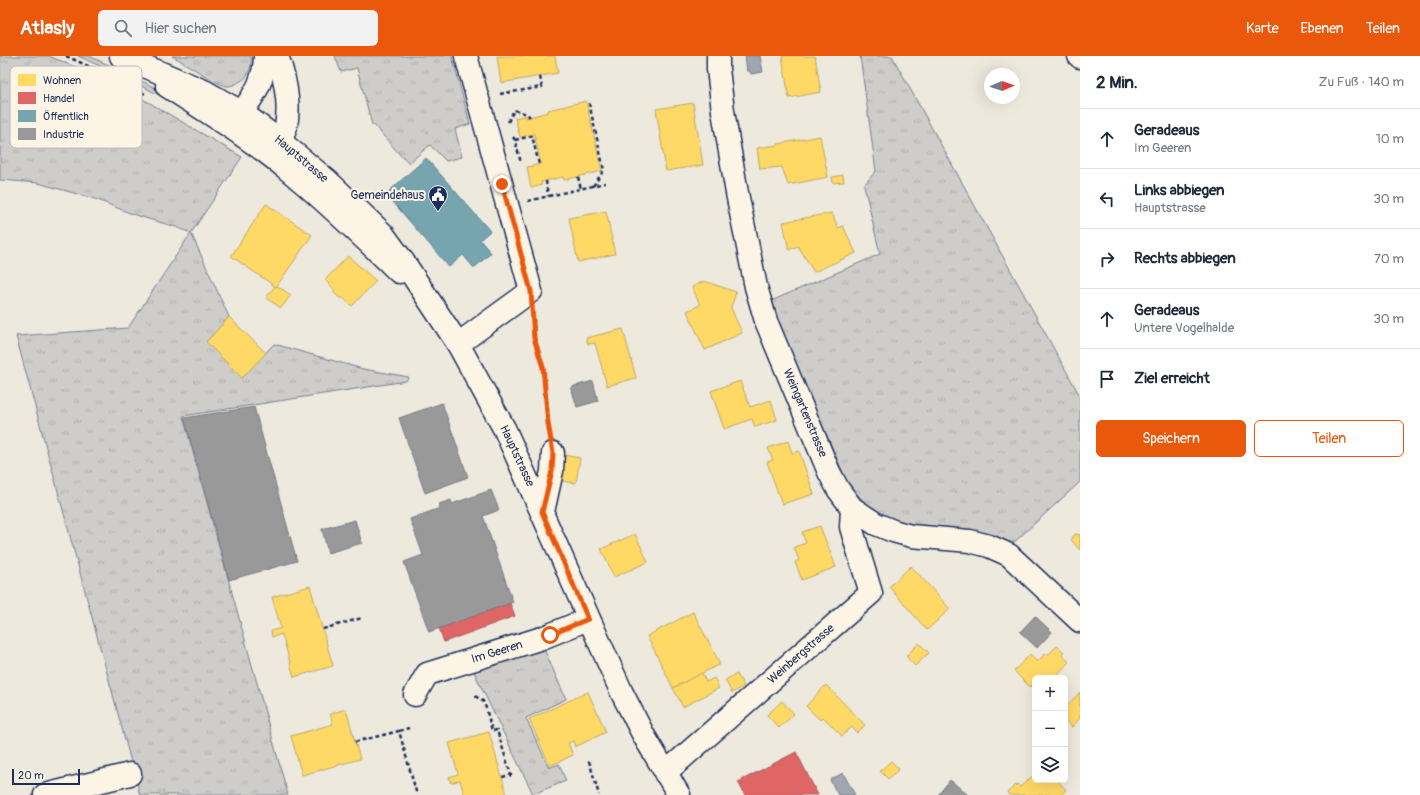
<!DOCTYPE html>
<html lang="de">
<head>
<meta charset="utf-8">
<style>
	body { margin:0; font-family:Pangolin,sans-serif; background:#f2f2f3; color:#1f2937 }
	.controls { position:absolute; right:12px; bottom:12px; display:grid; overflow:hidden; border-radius:6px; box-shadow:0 4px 16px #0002 }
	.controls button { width:36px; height:36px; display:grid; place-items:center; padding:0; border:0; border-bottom:1px solid #e0e1e3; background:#fff; color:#1f2937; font:20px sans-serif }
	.compass { position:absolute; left:984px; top:12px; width:36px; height:36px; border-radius:50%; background:#fff; box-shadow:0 4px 16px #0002; rotate:88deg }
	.scale { position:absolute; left:12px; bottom:10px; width:68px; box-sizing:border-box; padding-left:4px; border:2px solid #1b2f5e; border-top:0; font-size:11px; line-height:14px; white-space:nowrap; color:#1b2f5e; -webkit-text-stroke:3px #fcf5e5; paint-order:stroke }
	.stop { position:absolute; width:12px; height:12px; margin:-9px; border:3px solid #ea580c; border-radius:50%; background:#fff }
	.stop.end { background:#ea580c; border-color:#fff; box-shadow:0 1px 4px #0008 }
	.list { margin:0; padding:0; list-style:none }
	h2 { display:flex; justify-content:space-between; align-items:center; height:52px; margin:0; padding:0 16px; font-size:17px }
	h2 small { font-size:13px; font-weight:400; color:#747a83 }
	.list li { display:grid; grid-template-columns:26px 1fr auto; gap:12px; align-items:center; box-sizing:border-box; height:60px; padding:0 16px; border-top:1px solid #e0e1e3 }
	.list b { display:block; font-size:15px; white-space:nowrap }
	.list p { margin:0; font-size:13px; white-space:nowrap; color:#747a83 }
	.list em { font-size:13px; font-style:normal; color:#747a83 }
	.actions { display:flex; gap:8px; padding:12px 16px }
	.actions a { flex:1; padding:9px 0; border:1px solid #ea580c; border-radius:6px; text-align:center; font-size:14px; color:#ea580c }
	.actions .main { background:#ea580c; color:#fff }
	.icon { flex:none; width:22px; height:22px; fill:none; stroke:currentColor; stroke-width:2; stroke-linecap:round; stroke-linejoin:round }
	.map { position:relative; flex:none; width:1080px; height:739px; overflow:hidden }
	header { display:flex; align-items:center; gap:24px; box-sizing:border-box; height:56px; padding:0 20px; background:#ea580c; color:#fff }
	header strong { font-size:19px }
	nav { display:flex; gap:22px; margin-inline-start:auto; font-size:14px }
	.search { width:280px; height:36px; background:#f2f2f3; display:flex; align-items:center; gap:10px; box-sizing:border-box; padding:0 14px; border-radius:6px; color:#747a83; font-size:15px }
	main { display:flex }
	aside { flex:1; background:#fff }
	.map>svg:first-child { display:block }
	.grass { fill:url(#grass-tufts); stroke:#757e94 }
	.water { fill:#a2a7af; stroke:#6c778f }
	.homes { fill:#ffd966; stroke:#bba664 }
	.shops { fill:#e06666; stroke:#a55664 }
	.public { fill:#76a5af; stroke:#5b8297 }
	.industry { fill:#999; stroke:#737987 }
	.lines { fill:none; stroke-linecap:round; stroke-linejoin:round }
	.minor-casing { stroke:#1b2f5e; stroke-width:25 }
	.major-casing { stroke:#1b2f5e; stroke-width:25 }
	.path { stroke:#1b2f5e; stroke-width:2.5; stroke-dasharray:4 3; stroke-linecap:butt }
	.minor { stroke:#fcf5e5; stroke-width:22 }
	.major { stroke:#fcf5e5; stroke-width:22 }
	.route { stroke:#ea580c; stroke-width:5 }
	.labels { text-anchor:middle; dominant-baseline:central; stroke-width:4; stroke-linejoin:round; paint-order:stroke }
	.street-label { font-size:12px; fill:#1b2f5e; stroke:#fcf5e5 }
	.poi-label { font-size:12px; fill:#1b2f5e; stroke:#fcf5e5; text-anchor:end }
	.key { fill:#fcf5e5; stroke:#b8babc; stroke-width:1 }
	.key-label { font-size:11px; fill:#1b2f5e }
</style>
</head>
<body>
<header>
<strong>Atlasly</strong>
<div class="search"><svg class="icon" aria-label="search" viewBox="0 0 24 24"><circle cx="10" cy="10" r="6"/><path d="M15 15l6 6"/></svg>Hier suchen</div>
<nav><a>Karte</a><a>Ebenen</a><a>Teilen</a></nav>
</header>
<main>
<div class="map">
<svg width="1080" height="739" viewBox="0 0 1080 739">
	<defs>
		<pattern id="grass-tufts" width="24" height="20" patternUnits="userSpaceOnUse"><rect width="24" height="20" fill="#cfcdca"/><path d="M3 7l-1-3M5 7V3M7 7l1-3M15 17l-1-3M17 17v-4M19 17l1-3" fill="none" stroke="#b1b0b0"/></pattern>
	</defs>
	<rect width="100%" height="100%" fill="#eee9dd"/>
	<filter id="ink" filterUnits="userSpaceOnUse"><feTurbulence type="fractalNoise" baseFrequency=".025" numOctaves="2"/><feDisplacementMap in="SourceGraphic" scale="8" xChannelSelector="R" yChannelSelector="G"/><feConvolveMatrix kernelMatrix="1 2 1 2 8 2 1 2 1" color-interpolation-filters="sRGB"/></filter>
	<g filter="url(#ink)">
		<g class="grass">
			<polygon points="0,0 49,0 56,3 99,21 148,46 242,101 191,177 229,261 206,286 242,321 274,288 363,313 409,321 406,325 183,360 288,739 140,739 16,280 128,272 191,177 176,171 135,159 95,143 38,127 0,124"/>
			<polygon points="78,0 89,0 124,16 159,34 177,49 131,24"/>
			<path d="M 172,0 L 251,0 C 252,8 250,17 244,23 C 239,26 234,30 227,30 C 217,29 184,6 172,0 Z"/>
			<polygon points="335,0 452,0 470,68 455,73 462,101 446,105 430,89 409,107 403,101 402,101 374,69 372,69 357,12 341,16"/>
			<path d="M 860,0 L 892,0 L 1080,340 L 1080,426 L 1011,489 C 996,484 982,478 967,474 C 958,472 947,472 937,471 C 892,467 877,463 848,428 L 774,258 L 771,245 L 880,198 L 864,129 L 876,115 Z"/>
			<polygon points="544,593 566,643 526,662 549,712 559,708 566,725 533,738 473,614"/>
		</g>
		<g class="water">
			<polygon points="745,0 760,0 763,16 751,18 750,15 747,15"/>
			<polygon points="843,717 855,739 838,739 830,724"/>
		</g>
		<g class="homes">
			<polygon points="497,0 555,0 558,17 501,27"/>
			<polygon points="782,0 815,0 821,36 789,42"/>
			<polygon points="586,45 602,115 564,124 563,121 541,126 542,129 531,132 527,111 541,108 534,78 520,81 515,62 526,59 526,62 548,56 548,54"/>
			<polygon points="693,47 703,109 666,115 656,53"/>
			<polygon points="820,80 828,121 788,129 782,111 760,113 757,92 778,89 778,88"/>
			<polygon points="843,119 844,126 833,127 832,121"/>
			<polygon points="266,148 312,179 276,231 231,200"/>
			<polygon points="606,155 615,198 578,206 569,162"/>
			<polygon points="832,157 838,172 843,170 856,197 814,216 798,190 789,194 783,166"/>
			<polygon points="348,200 376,225 352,250 342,241 341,243 333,236 335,234 325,224"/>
			<polygon points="704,225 736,236 731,252 742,277 705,294 687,255 700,249 692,231"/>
			<polygon points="275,230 276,231 277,230 291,239 281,252 266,242"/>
			<polygon points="229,261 266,297 242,322 206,286"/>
			<polygon points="623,273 636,322 607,330 595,287 588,288 586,282"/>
			<polygon points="740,325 750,351 771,344 777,364 755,371 752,363 724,373 711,335"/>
			<polygon points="788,385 792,397 799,395 814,438 782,448 767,406 773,404 768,392"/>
			<polygon points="564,399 580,402 576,427 560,425"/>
			<polygon points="820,470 836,511 802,524 795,506 799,504 794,491 806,487 802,476"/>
			<polygon points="635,478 648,506 614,521 601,493"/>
			<polygon points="1075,478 1080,479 1080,494 1071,484"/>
			<polygon points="911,510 950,553 927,574 889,531"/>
			<polygon points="310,530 333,610 294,621 282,578 272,581 271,575 281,572 272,541"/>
			<polygon points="693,556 720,608 673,632 647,580"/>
			<polygon points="919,587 929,597 915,610 906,600"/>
			<polygon points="1057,590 1064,596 1062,598 1069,606 1054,622 1035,622 1035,626 1030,631 1014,615 1030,598 1037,606 1045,598 1049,598"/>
			<polygon points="702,617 706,626 714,622 719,632 683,651 673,632"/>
			<polygon points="737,618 744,630 732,637 725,624"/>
			<polygon points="826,629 865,669 857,677 852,671 842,680 823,661 820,664 806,650"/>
			<polygon points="588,636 606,676 575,691 573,685 568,687 573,699 550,710 529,663"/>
			<polygon points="1080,636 1080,662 1072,671 1065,665 1065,652"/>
			<polygon points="782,645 794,658 779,672 767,659"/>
			<polygon points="346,653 360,703 302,719 291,680 333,668 330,658"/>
			<polygon points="489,676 507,739 464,739 460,724 451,727 449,721 458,718 449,687"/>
			<polygon points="891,705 899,713 888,723 880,715"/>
			<polygon points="1035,718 1035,724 1057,724 1066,734 1060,739 1009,739 1007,737 1017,728 1020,731"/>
		</g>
		<g class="shops">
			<polygon points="510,547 515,560 444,586 439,572"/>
			<polygon points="796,696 818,739 745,739 738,726"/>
		</g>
		<polygon class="public" points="426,102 490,175 480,184 491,197 474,212 463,199 449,211 386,138"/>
		<g class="industry">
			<polygon points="593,325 598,345 577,351 571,331"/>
			<polygon points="442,347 468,421 425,437 399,362"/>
			<polygon points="254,351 297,505 229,524 184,362"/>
			<polygon points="491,434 499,454 483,460 513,546 429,576 404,506 423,499 410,463 440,452 439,448 451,444 452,448"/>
			<polygon points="355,464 362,487 328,497 322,473"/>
			<polygon points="1035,560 1052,576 1037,592 1020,576"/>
			<polygon points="950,724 967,738 966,739 938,739"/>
		</g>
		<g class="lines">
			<g class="minor-casing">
				<g id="minor">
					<path d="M 277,0 C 286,23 294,63 280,85"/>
					<polyline points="718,0 718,13 723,55 737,137 756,231 766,265 829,416 838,433 852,452 876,468 893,475 911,480 970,485 989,490 1009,499 1080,565"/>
					<polyline points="1079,0 1080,1"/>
					<path d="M 241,56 C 255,40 265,22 265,0"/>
					<polyline points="458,288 531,235 466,0"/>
					<polyline points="543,456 552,415 553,397"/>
					<polyline points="415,639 427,618 542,582 588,563"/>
					<polyline points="665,717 871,537 851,471 852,452"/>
					<polyline points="45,739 130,718"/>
				</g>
			</g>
			<g class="major-casing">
				<g id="major">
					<polyline points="121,0 206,36 241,56 280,85 328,125 383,178 405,208 458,288 505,374 622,637 644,680 679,739"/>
					<path d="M 167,30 C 208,57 250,82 287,113 C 326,145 363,181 399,216"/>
				</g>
			</g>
			<g class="path">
				<polyline points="66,0 106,18"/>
				<polyline points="135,33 145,38"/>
				<polyline points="500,38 542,31 540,20"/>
				<polyline points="589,47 604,114 593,130"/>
				<polyline points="508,66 514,54 527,58 530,61"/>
				<polyline points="513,81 515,84 521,107"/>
				<polyline points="515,84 532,80 539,108"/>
				<polyline points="578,121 581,133"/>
				<polyline points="546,125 548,140"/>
				<polyline points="528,145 605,127"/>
				<polyline points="533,262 534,282 543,311 549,375"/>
				<polyline points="323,573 362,562"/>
				<polyline points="475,640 483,645 486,652 492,675 497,674 511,719 502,721"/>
				<polyline points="399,675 409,672"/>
				<polyline points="355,686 399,675 417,739"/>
				<polyline points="589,705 599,739"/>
			</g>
			<use href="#minor" class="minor"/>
			<use href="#major" class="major"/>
		</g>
	</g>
	<g class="lines" filter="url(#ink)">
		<polyline class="route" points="502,128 531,235 534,282 543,311 548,367 553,397 552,415 542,456 588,563 550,579"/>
	</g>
	<defs>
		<g id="civic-pin" transform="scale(1)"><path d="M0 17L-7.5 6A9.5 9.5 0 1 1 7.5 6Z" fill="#1b2f5e" stroke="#fcf5e5"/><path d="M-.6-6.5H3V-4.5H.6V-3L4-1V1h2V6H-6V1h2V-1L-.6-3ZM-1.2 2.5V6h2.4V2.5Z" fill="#fff"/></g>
	</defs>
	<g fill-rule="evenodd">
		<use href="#civic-pin" x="438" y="139"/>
	</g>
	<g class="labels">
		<g class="street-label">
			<text transform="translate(301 103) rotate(40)">Hauptstrasse</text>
			<text transform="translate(805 357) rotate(67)">Weingartenstrasse</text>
			<text transform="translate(517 400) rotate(65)">Hauptstrasse</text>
			<text transform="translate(497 596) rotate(-17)">Im Geeren</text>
			<text transform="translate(801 598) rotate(-41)">Weinbergstrasse</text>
		</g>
		<g class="poi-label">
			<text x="424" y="139">Gemeindehaus</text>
		</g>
	</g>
	<rect x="10" y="10" width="132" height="82" rx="6" class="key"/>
	<rect x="18" y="18" width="18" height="12" fill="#ffd966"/>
	<rect x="18" y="36" width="18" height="12" fill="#e06666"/>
	<rect x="18" y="54" width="18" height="12" fill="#76a5af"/>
	<rect x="18" y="72" width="18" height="12" fill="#999"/>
	<g class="key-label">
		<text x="43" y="28">Wohnen</text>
		<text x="43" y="46">Handel</text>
		<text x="43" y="64">Öffentlich</text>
		<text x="43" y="82">Industrie</text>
	</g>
</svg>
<div class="controls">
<button>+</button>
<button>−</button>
<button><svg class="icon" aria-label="layers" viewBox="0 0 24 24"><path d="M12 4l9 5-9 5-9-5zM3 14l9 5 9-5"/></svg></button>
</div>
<svg class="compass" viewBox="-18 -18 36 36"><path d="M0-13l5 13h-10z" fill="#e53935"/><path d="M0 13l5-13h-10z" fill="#747a83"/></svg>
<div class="scale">20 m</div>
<div class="stop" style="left:550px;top:579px"></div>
<div class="stop end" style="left:502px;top:128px"></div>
</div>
<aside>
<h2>2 Min.<small>Zu Fuß · 140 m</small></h2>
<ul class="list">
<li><svg class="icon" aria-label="ahead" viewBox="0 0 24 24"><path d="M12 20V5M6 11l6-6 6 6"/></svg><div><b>Geradeaus</b><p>Im Geeren</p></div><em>10 m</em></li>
<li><svg class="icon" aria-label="left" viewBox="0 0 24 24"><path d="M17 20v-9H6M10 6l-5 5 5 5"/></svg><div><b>Links abbiegen</b><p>Hauptstrasse</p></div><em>30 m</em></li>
<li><svg class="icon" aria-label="right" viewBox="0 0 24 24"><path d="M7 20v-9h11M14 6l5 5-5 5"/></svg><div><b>Rechts abbiegen</b></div><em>70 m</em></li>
<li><svg class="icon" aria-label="ahead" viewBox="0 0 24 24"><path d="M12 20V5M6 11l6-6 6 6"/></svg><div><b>Geradeaus</b><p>Untere Vogelhalde</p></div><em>30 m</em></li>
<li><svg class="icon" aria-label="arrive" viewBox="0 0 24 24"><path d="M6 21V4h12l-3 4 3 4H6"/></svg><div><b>Ziel erreicht</b></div></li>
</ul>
<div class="actions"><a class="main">Speichern</a><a>Teilen</a></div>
</aside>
</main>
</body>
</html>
